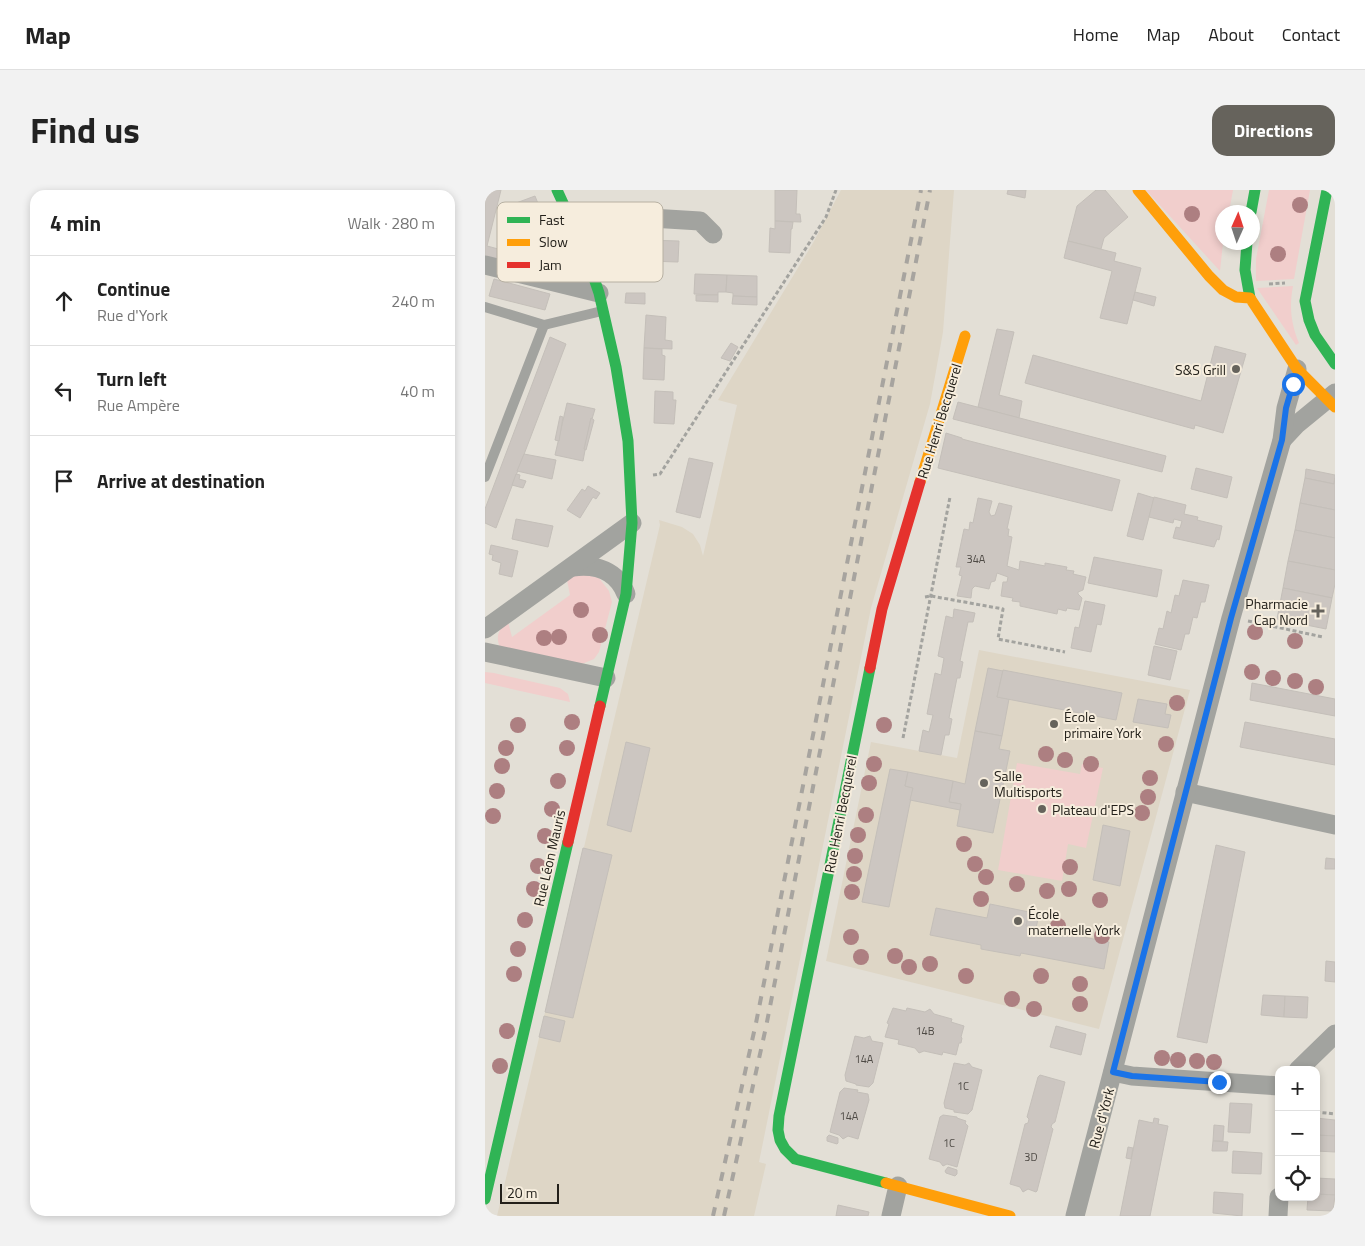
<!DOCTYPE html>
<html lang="en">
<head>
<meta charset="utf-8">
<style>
	body { margin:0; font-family:"Titillium Web",sans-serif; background:#f2f2f2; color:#222 }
	.controls { position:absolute; right:15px; bottom:15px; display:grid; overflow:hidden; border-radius:10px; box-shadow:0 2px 8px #0003 }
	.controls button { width:45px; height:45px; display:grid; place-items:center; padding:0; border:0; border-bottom:1px solid #e0e0e0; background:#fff; color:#222; font:25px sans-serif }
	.compass { position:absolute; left:730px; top:15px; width:45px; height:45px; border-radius:50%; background:#fff; box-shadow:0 2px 8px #0003; rotate:3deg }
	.scale { position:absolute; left:15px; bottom:12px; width:59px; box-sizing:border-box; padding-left:5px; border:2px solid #23201a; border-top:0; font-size:14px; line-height:18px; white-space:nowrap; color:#23201a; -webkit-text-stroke:4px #f6eddd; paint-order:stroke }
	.stop { position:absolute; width:15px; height:15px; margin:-11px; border:4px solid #1a73e8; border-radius:50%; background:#fff }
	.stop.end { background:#1a73e8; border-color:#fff; box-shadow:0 1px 5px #0008 }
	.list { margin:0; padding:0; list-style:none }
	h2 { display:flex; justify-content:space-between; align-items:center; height:65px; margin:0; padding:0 20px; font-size:21px }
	h2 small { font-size:16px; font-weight:400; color:#767676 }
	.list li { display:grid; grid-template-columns:32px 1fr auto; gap:15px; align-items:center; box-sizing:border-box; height:90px; padding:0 20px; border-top:1px solid #e0e0e0 }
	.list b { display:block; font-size:19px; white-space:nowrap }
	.list p { margin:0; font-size:16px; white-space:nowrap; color:#767676 }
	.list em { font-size:16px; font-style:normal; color:#767676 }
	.icon { flex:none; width:28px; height:28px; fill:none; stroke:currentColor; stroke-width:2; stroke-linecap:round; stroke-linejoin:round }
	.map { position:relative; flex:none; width:850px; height:1026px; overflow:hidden; border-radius:15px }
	header { display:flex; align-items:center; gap:30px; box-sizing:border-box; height:70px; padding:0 25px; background:#fff; border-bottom:1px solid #e0e0e0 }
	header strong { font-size:24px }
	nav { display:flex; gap:28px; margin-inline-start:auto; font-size:18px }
	.intro { display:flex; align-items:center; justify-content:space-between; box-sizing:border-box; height:120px; padding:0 30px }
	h1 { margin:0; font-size:35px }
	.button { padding:12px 22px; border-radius:15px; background:#66635c; color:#fff; font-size:18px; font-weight:700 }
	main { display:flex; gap:30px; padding:0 30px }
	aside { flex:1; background:#fff; border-radius:15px; box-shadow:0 2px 8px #0003 }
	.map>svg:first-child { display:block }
	.built { fill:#ded6c6 }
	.green { fill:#f1cecc }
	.building { fill:#ccc6c1; stroke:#c4bfb9 }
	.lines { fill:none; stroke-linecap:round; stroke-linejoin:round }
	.path { stroke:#a3a39f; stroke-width:3; stroke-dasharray:4 2.5; stroke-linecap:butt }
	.lane { stroke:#a2a39f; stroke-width:10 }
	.street { stroke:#a2a39f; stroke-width:19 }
	.fast { stroke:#30b455; stroke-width:11 }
	.slow { stroke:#ff9f0a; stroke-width:11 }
	.jam { stroke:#e5322d; stroke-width:11 }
	.rail { stroke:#a7a49f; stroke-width:4; stroke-dasharray:9 9; stroke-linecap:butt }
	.tree { fill:#ad7f81 }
	.route { stroke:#1a73e8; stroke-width:6 }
	.poi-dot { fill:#66635c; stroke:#f6eddd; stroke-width:2 }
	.labels { text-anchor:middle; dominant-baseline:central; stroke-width:4; stroke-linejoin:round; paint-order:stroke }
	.number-label { font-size:11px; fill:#4f4b46 }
	.poi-label { font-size:14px; fill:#23201a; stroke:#f6eddd; text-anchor:start }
	.street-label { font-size:14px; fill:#23201a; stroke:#f6eddd }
	.key { fill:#f6eddd; stroke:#b7b0a2; stroke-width:1 }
	.key-label { font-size:14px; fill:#23201a }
</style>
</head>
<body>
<header>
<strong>Map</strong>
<nav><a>Home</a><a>Map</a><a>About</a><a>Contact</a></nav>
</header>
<div class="intro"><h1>Find us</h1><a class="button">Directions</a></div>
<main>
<aside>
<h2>4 min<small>Walk · 280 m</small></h2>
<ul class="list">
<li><svg class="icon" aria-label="ahead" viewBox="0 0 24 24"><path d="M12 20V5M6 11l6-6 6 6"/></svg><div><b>Continue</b><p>Rue d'York</p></div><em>240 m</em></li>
<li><svg class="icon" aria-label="left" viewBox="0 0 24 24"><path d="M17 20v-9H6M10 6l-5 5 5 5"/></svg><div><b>Turn left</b><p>Rue Ampère</p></div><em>40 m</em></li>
<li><svg class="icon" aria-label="arrive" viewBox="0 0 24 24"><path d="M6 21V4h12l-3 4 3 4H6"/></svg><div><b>Arrive at destination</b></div></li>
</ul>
</aside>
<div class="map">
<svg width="850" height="1026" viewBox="0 0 850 1026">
	<rect width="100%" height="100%" fill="#e3dfd6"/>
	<g class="built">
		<polygon points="356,0 469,0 458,142 445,214 386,418 274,972 281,974 269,1026 12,1026 175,335 174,330 197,337 208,344 215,355 218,366 252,215 233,210 328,53"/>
		<polygon points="494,460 705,500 614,839 341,771 386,552 472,568"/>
	</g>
	<g class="green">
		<polygon points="661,0 748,0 744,22 738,22 738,53 735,81"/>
		<polygon points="784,0 825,0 809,89 771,91 771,69"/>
		<path d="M 808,96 C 804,117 806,133 814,153 L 811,155 L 772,98 Z"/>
		<path d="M 94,383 L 114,388 L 124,401 L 127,412 L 114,462 L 109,469 L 92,476 L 15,457 C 10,446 14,439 23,432 L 27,447 L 85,405 L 82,390 Z"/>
		<polygon points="0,482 9,483 75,498 83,504 85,512 0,493"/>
		<polygon points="532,573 595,584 597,574 618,578 601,658 583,654 577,691 513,680"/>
	</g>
	<g class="building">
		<polygon points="0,0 16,0 2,56 17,60 13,75 0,71"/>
		<polygon points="290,0 312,0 311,24 315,24 316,32 290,31"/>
		<polygon points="523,0 541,0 540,8 522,4"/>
		<polygon points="611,0 620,0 643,27 619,48 616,59 583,51 592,16"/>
		<polygon points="50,6 75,68 48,79 23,16"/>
		<polygon points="290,31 308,32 307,39 306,39 305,63 284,62 285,38 290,39"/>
		<polygon points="162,50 194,51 193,72 162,71"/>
		<polygon points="583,51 631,63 629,71 656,78 642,134 615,128 627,81 579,68"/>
		<polygon points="210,84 242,85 241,102 233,102 233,105 209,104"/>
		<polygon points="242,85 272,86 272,107 248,106 248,103 241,102"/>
		<polygon points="9,89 65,104 60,120 4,106"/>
		<polygon points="650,102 671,107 669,116 648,110"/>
		<polygon points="141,103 160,103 160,114 140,113"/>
		<polygon points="211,105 233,105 233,112 211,111"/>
		<polygon points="248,106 272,107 272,115 247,114"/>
		<polygon points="161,125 181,127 180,150 187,151 187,159 159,158"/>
		<polygon points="512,139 529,142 514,205 537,211 534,228 493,217"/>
		<polygon points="65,147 81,154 11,338 0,333 0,319"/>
		<polygon points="246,153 253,157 245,171 236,168"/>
		<polygon points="730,156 761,164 738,243 710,235 709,239 540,193 548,165 716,211"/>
		<polygon points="159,158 177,159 177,165 180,166 179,190 158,189"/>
		<polygon points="170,201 188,202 188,210 191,210 189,234 169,233"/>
		<polygon points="473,212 681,266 677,282 468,229"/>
		<polygon points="82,213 110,219 107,229 106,228 98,271 70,265"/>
		<polygon points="75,226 78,227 74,251 70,250"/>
		<polygon points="106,228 109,230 101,260 99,259"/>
		<polygon points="461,243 477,248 477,249 635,290 627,321 453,278"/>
		<polygon points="39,264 71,270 67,289 32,281"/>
		<polygon points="204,268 228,273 215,328 191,322"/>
		<polygon points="711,278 747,287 742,308 706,299"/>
		<polygon points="821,279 850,285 849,294 820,288"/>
		<polygon points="31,284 35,285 34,289 41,291 38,298 27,295"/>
		<polygon points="820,288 849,294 850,288 850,320 815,313"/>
		<polygon points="103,296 115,303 111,309 108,307 95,328 82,320 97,299 100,301"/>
		<polygon points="653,303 669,308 658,350 642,346"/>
		<polygon points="669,307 701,315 699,324 713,327 712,330 737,336 734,350 732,349 729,357 688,348 691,337 695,338 697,331 689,329 688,333 664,327"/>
		<polygon points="493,308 507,311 504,322 506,326 510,325 514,313 527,316 522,339 524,339 523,346 527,347 522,376 534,380 535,371 560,376 560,373 582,377 581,380 589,381 588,384 601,387 598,400 593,402 593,404 597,408 594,420 582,418 581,421 573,419 572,424 535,416 535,412 527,411 528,408 516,406 518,392 522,392 523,387 512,383 510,391 506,392 504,399 490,396 487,399 486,408 472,406 477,386 474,385 476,377 471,377 479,339 484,340 485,332 488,333"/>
		<polygon points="815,313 850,320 850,348 810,340"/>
		<polygon points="31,329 68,336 63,357 27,349"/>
		<polygon points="810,340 850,348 850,380 803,371"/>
		<polygon points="6,355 33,361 27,387 14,384 16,373 7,370 8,365 4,364"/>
		<polygon points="609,367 677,380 672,407 603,393"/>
		<polygon points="803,371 850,380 850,394 847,408 798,398"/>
		<polygon points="698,390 724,395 720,412 716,412 712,428 708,427 704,444 700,444 696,460 670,454 674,438 678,439 682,421 686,423 690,405 694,406"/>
		<polygon points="798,398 847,408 841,439 792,429"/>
		<polygon points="600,411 620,415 616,435 612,434 606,462 586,458 590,437 594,438"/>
		<polygon points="469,419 490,423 488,432 483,432 475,471 478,472 475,488 472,488 464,528 467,529 464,545 460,545 456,565 434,561 438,540 444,542 448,525 442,524 450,483 456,485 459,468 453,466 461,426 468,428"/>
		<polygon points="669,456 692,461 685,490 663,485"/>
		<polygon points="503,478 518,481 512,507 524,509 517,546 490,541"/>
		<polygon points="518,480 637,503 631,530 512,507"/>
		<polygon points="767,493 850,509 850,526 765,510"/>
		<polygon points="653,509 682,514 680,524 686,525 683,538 648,532"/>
		<polygon points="760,532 850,549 850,575 755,557"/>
		<polygon points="490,541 517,546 514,559 525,561 508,643 472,636 476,614 464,612 468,591 480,594"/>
		<polygon points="141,552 165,558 146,642 122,635"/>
		<polygon points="405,579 423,582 420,596 428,598 404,717 377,712"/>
		<polygon points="423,582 468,591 464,612 476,614 475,620 425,610 428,598 420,596"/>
		<polygon points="618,635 645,641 635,696 608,690"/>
		<polygon points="731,655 760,662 722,853 692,847"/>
		<polygon points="98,658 127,665 88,828 60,822"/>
		<polygon points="841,668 850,669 850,679 840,679"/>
		<polygon points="505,714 544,722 541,736 624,752 619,779 536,763 535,766 496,759 496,755 445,745 451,718 502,728"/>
		<polygon points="544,723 549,724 553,729 551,738 541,736"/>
		<polygon points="841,771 850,772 850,792 840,791"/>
		<polygon points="778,805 800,806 799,827 776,825"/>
		<polygon points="800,806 823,807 822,828 799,827"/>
		<polygon points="408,818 421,821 422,818 440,822 445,819 449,824 467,829 466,832 479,836 476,847 477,848 476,853 474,853 471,865 458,862 457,865 439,861 434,863 430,858 413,854 414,850 400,847 404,834 402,833"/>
		<polygon points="59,826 80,831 75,852 54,847"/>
		<polygon points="571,836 601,844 596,865 565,857"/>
		<polygon points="370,846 379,848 385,846 387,851 398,853 388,893 384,897 371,895 371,894 361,891 360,885"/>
		<polygon points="469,873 480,875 484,873 487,877 497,880 487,920 483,924 469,922 469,920 460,918 459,913"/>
		<polygon points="555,885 580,892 570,932 567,934 566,937 568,939 552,1001 551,1002 543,999 538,1002 535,997 525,994 540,934 543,933 544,929 542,927 553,887"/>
		<polygon points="359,898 373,900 372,902 383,904 384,910 373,949 363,946 358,949 354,945 345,942 355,902"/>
		<polygon points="745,913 767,914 765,943 743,942"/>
		<polygon points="458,925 472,927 472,928 481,931 480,933 483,936 472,977 462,974 458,976 455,972 444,969 455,927"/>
		<polygon points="669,928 674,929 673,934 683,936 665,1026 635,1026 654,930 668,933"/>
		<polygon points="831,928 850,930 850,946 831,945"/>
		<polygon points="729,935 739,936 738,951 728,951"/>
		<polygon points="344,945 353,948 353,953 352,954 342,951 342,947"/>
		<polygon points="831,945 850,946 850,962 831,961"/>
		<polygon points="728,951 743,952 742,961 727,961"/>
		<polygon points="643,957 648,958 646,969 641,968"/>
		<polygon points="748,961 777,963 776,984 747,983"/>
		<polygon points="463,977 472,980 472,984 470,986 461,983 460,981"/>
		<polygon points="831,988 850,989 850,1005 831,1004"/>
		<polygon points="729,1002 758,1004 757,1026 728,1023"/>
		<polygon points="831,1004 850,1005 848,1021 822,1020 823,1007 831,1007"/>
		<polygon points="353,1015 384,1022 383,1026 351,1026"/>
	</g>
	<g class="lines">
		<g class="path">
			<polyline points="784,94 800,93"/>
			<polyline points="168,285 175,284 341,27 351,0"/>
			<polyline points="440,407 446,406 518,419 513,449 580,462"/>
			<polyline points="763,431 838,447"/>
			<polyline points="418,548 465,307"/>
			<polyline points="831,922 850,924"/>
		</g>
		<g class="lane">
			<polyline points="0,117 59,135 117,121"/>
			<polyline points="0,287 59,135"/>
		</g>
		<g class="street">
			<polyline points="84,23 215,31 228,44"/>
			<polyline points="0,75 114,103"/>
			<polyline points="797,250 811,235 850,203"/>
			<path d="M 88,377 C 111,374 132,381 141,404"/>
			<polyline points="0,439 147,333"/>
			<polyline points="0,462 121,488"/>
			<polyline points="700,602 850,635"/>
			<polyline points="813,880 850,844"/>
			<polyline points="628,882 647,886 794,896"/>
			<polyline points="406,1026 413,996"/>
			<polyline points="590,1026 746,428 797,250 801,218 812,179"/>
			<polyline points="793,1026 794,1007"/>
		</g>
		<g class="fast">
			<polyline points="72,0 99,59 114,103 131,177 143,251 147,333 141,404 115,516"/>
			<polyline points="842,0 820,111 824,130 830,145 850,174"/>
			<polyline points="766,22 770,0"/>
			<polyline points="762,52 760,80 765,108"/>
			<polyline points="385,478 294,926 293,940 295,950 300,959 310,969 401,993"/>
			<polyline points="0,1009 83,652"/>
		</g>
		<g class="slow">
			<polyline points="653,0 724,86 738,100 751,107 765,108 812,179 850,217"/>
			<polyline points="435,292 480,146"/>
			<polyline points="401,993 525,1026"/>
		</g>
		<g class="jam">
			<polyline points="385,478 397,419 435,292"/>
			<polyline points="83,652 115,516"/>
		</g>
		<g class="rail">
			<polyline points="228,1026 271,833 436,0"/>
			<polyline points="239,1026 281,837 445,0"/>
		</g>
	</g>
	<g class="tree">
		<circle cx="815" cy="15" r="8"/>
		<circle cx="707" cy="24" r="8"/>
		<circle cx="793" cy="64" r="8"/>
		<circle cx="96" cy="420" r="8"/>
		<circle cx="770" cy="442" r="8"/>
		<circle cx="115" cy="445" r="8"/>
		<circle cx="74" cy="447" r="8"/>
		<circle cx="59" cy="448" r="8"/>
		<circle cx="810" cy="451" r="8"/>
		<circle cx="767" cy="482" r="8"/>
		<circle cx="788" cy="488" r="8"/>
		<circle cx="810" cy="491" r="8"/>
		<circle cx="831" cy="497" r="8"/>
		<circle cx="692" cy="513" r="8"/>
		<circle cx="87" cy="532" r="8"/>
		<circle cx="33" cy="535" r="8"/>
		<circle cx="399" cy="535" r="8"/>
		<circle cx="681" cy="554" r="8"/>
		<circle cx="21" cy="558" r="8"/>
		<circle cx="82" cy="558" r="8"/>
		<circle cx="561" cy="564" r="8"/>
		<circle cx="580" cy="570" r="8"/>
		<circle cx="389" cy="574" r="8"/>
		<circle cx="606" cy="574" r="8"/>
		<circle cx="17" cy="576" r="8"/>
		<circle cx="665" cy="588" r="8"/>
		<circle cx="73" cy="591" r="8"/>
		<circle cx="384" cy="593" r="8"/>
		<circle cx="12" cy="601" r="8"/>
		<circle cx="663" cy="607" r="8"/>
		<circle cx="67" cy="619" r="8"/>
		<circle cx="657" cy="623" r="8"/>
		<circle cx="381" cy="625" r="8"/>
		<circle cx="8" cy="626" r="8"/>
		<circle cx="373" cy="645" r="8"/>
		<circle cx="60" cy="646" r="8"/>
		<circle cx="479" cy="654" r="8"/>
		<circle cx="370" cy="666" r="8"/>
		<circle cx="490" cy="674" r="8"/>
		<circle cx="53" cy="676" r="8"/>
		<circle cx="585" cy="677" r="8"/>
		<circle cx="369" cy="684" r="8"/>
		<circle cx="501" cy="687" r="8"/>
		<circle cx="532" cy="694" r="8"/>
		<circle cx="49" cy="699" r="8"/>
		<circle cx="584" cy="699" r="8"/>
		<circle cx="562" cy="701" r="8"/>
		<circle cx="367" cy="702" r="8"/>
		<circle cx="496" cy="709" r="8"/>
		<circle cx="615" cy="710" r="8"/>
		<circle cx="40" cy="730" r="8"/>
		<circle cx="573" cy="736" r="8"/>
		<circle cx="617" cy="746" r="8"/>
		<circle cx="366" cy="747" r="8"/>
		<circle cx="33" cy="759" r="8"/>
		<circle cx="410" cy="766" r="8"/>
		<circle cx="376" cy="767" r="8"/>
		<circle cx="445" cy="774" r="8"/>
		<circle cx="424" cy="777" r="8"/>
		<circle cx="29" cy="784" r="8"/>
		<circle cx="481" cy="786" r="8"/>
		<circle cx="556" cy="786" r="8"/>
		<circle cx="595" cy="794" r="8"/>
		<circle cx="527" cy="809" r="8"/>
		<circle cx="595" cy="814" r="8"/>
		<circle cx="549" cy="819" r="8"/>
		<circle cx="22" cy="841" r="8"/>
		<circle cx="677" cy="868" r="8"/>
		<circle cx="693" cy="870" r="8"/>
		<circle cx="712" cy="871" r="8"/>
		<circle cx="729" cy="872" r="8"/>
		<circle cx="15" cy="876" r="8"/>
	</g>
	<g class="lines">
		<polyline class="route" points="734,892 647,886 628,882 746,428 797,250 801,218 808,194"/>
	</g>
	<g class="poi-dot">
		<circle cx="751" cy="179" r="5"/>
		<path d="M830.5 413.5h5v5h5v5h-5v5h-5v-5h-5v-5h5z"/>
		<circle cx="569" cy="534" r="5"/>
		<circle cx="499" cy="593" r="5"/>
		<circle cx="557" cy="619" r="5"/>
		<circle cx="533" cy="731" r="5"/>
	</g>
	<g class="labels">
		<g class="number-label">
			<text x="491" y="369">34A</text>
			<text x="440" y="841">14B</text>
			<text x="379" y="869">14A</text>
			<text x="478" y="896">1C</text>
			<text x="364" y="926">14A</text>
			<text x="464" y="953">1C</text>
			<text x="546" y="967">3D</text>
		</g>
		<g class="poi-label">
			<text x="741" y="179" text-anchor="end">S&amp;S Grill</text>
			<text x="823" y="413" text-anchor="end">Pharmacie<tspan x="823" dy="16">Cap Nord</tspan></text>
			<text x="579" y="526">École<tspan x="579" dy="16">primaire York</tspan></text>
			<text x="509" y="585">Salle<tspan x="509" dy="16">Multisports</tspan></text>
			<text x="567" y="619">Plateau d'EPS</text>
			<text x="543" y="723">École<tspan x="543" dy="16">maternelle York</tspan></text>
		</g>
		<g class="street-label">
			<text transform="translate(454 231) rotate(-73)">Rue Henri Becquerel</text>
			<text transform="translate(355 624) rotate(-79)">Rue Henri Becquerel</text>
			<text transform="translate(64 668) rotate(-77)">Rue Léon Mauris</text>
			<text transform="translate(616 928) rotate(-75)">Rue d'York</text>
		</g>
	</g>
	<rect x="12" y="12" width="166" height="80" rx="8" class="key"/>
	<rect x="22" y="27" width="23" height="6" fill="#30b455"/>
	<rect x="22" y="49" width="23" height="7" fill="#ff9f0a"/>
	<rect x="22" y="72" width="23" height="6" fill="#e5322d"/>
	<g class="key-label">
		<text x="54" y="35">Fast</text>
		<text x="54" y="57">Slow</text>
		<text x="54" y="80">Jam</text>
	</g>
</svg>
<div class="controls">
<button>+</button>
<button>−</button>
<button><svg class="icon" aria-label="locate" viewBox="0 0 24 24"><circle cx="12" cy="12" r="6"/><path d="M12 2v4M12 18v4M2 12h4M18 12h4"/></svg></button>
</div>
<svg class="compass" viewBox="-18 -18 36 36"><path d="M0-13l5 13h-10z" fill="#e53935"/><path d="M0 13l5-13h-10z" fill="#767676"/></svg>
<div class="scale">20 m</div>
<div class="stop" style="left:808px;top:194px"></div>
<div class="stop end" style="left:734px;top:892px"></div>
</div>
</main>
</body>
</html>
